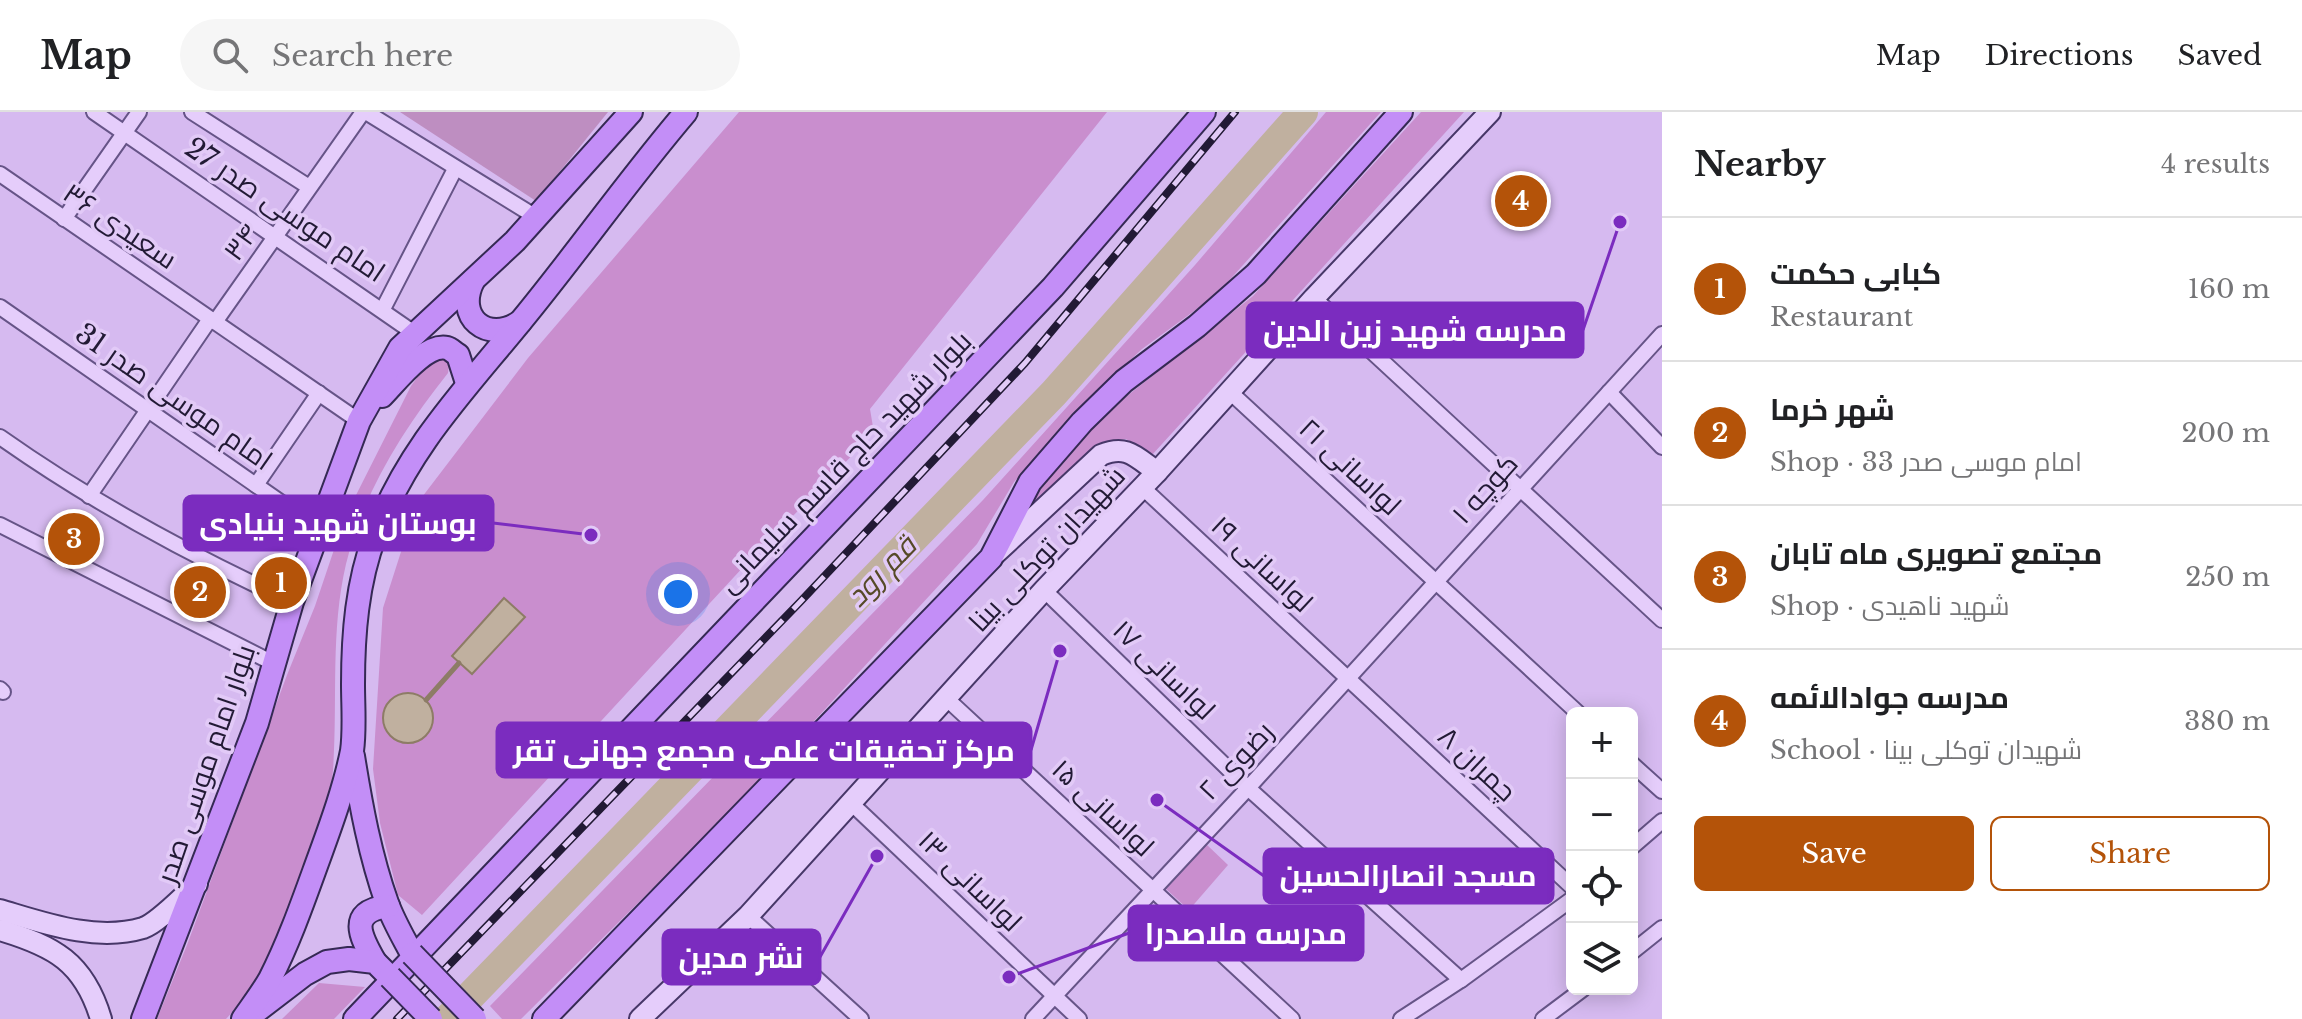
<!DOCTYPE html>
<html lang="en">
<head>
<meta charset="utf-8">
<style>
	body { margin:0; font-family:"Libre Baskerville",Cairo,serif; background:#f6f6f6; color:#202124 }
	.controls { position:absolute; right:24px; bottom:24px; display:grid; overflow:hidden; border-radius:12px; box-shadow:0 4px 20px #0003 }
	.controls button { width:72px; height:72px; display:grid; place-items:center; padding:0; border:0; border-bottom:2px solid #e0e0e0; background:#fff; color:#202124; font:40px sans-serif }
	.you { position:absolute; left:678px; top:482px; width:28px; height:28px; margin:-20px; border:6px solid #fff; border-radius:50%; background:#1a73e8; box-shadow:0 0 0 12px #1a73e833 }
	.badge { display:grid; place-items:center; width:52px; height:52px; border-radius:50%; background:#b45309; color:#fff; font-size:26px; font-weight:700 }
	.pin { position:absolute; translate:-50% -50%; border:4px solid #fff; box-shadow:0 2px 8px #0006 }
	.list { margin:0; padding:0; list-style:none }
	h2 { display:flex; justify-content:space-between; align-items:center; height:104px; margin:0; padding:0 32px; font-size:34px }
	h2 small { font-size:26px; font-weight:400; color:#757577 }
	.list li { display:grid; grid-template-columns:52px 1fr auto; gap:24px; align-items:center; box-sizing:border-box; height:144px; padding:0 32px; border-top:2px solid #e0e0e0 }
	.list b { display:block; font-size:30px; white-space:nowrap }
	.list p { margin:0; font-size:26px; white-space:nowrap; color:#757577 }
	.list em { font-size:26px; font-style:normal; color:#757577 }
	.actions { display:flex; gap:16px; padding:24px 32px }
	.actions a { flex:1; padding:18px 0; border:2px solid #b45309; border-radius:12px; text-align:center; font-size:28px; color:#b45309 }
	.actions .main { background:#b45309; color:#fff }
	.icon { flex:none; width:44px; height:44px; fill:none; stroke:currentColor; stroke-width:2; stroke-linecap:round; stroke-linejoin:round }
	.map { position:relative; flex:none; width:1662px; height:907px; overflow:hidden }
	header { display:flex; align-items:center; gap:48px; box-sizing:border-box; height:112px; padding:0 40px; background:#fff; border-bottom:2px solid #e0e0e0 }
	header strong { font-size:38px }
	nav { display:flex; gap:44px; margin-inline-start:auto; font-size:28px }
	.search { width:560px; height:72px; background:#f6f6f6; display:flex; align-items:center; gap:20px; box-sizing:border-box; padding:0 28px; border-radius:44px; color:#757577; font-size:30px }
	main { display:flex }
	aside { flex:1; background:#fff }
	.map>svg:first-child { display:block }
	.green { fill:#c98ece }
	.cemetery { fill:#be8ec1 }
	.water { fill:#c0b09f; stroke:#8d7c66; stroke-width:2 }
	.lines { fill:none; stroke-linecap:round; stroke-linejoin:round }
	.stream { stroke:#8d7c66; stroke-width:5 }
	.river { stroke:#c0b09f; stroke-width:30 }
	.street-casing { stroke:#665487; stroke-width:18 }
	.secondary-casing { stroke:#473768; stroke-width:24 }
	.primary-casing { stroke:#352954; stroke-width:26 }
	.street { stroke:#e5cdfb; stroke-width:14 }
	.secondary { stroke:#e5cdfb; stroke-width:20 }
	.primary { stroke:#c38ef7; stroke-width:22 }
	.rail-casing { stroke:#221a35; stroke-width:8 }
	.rail { stroke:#e2caf7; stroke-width:5; stroke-dasharray:15; stroke-linecap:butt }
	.primary-bridge-casing { stroke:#352954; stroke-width:26; stroke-linecap:butt }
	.primary-bridge { stroke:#c38ef7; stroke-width:22 }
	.labels { text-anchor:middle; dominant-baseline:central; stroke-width:7; stroke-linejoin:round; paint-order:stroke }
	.street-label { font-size:28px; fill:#221a35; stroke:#e2caf7 }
	.water-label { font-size:30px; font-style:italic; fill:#564a28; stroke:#e2caf7 }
	.leader { fill:none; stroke:#7b2cbf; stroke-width:3 }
	.callout-dot { fill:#7b2cbf; stroke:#e2caf7; stroke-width:3 }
	.callout { fill:#7b2cbf; stroke:#7b2cbf; stroke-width:3 }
	.callout-label { font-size:30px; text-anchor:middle; font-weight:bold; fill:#fff }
</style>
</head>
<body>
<header>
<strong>Map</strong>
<div class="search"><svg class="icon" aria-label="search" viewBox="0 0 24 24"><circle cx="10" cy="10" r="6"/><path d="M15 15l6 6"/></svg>Search here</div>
<nav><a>Map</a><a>Directions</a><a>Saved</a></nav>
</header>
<main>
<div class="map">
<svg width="1662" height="907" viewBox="0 0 1662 907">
	<rect width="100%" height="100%" fill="#d6baf0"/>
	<g class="green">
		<polygon points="739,0 1107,0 870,297 874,321 746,452 422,803 398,783 380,711 373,657 383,496 416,393 528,246"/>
		<polygon points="1326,0 1381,0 1216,183 1142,237 1087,289 1014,370 977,432 734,696 521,907 502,907 490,894 983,388 1195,153"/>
		<polygon points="1421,0 1464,0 1152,343 1126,327 1101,332 1028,394 1028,389 1074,326 1253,184"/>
		<path d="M 444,246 L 449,252 L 448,261 C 402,319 364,379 346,452 C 330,521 338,589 333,658 C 331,686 319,713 309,740 C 288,797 269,862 226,907 L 157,907 L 187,833 L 287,563 L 315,494 L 345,405 L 411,274 L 431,247 Z"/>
		<polygon points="1206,732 1228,753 1189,798 1165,776"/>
		<polygon points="319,871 365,875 334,907 282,907"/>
	</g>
	<polygon class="cemetery" points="400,0 608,0 536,89"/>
	<g class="water">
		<polygon points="504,486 525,505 472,562 452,544"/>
		<circle cx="408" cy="606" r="25"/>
	</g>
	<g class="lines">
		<polyline class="stream" points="426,588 459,551"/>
		<polyline class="river" points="448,907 1054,281 1303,0"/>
		<g class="street-casing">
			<g id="street">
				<polyline points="94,0 414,221"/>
				<polyline points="192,0 309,75"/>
				<polyline points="366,0 536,105"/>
				<polyline points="0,62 359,309"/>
				<polyline points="64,107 139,0"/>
				<polyline points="1314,186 1662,508"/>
				<polyline points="0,195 319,417"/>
				<polyline points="383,197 455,57"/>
				<polyline points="215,210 363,0"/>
				<polyline points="1229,279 1578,601"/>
				<polyline points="1609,280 1662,335"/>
				<path d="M 0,325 C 92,390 190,443 292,490"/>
				<polyline points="256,373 319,281"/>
				<polyline points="1143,376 1572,775"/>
				<polyline points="89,384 210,207"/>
				<polyline points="0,413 273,551"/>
				<polyline points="1044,478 1248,676 1461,868"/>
				<polyline points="0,577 3,580"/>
				<polyline points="947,587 1292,907"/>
				<polyline points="1632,652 1662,679"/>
				<polyline points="851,691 1079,907"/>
				<polyline points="1632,735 1662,709"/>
				<polyline points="748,804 861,907"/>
				<polyline points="1632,840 1662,816"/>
				<polyline points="1033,907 1248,676 1662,222"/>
				<polyline points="1401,907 1461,868 1572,787"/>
				<polyline points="1543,907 1583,877"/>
			</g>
		</g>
		<g class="secondary-casing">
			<g id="secondary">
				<path d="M 996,441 L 1101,343 C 1127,332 1136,345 1157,360"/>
				<path d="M 0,798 C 44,811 96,830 143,816 C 158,811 184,783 197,772"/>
				<path d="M 0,818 C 54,834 84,850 101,907"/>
				<polyline points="640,907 748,804 1044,478 1157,360 1314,186 1490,0"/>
			</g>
		</g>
		<g class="primary-casing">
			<g id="primary">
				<path d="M 473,169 C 455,205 487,232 520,210"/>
				<path d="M 382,284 C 396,270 425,231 447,236 C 451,237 454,241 458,243 L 467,271"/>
				<path d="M 353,644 C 361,694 370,743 387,791 C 393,808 403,825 412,842"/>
				<path d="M 375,850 C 360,824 347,800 388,794"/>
				<polyline points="254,901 305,862 327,850 349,847 375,850 390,865"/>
				<polyline points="143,907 257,611 292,490 359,309 400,236 515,129 631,0"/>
				<path d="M 243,907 C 252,894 262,881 270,867 C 290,828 305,784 320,743 C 332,710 345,674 352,639 C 355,618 353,594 353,572 C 353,522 357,471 375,423 C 407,337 464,279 521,209 C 577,141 628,68 686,0"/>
				<polyline points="355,907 1053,175 1204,0"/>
				<polyline points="544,907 991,446 1030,370 1082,310 1124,269 1197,214 1256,162 1401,0"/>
			</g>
		</g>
		<use href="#street" class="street"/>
		<use href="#secondary" class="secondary"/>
		<use href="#primary" class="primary"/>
		<g class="rail-casing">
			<polyline id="rail" points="397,907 801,489 1025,251 1235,0"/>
		</g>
		<use href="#rail" class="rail"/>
		<g class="primary-bridge-casing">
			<g id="primary-bridge">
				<polyline points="412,842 475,907"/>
				<polyline points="390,865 431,907"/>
			</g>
		</g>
		<use href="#primary-bridge" class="primary-bridge"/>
	</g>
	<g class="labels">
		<g class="street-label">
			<text transform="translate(285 98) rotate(34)">امام موسی صدر 27</text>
			<text transform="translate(120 114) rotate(34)">سعیدی ۳۶</text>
			<text transform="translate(241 130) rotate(-54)">۳۴</text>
			<text transform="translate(174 285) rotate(35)">امام موسی صدر 31</text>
			<text transform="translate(845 350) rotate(-46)">بلوار شهید حاج قاسم سلیمانی</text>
			<text transform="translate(1350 355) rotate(43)">لواسانی ۲۱</text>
			<text transform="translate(1485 377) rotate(-48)">کوچه ۱</text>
			<text transform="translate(1047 437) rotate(-47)">شهیدان توکلی بینا</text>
			<text transform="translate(1262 452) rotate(43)">لواسانی ۱۹</text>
			<text transform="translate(1164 558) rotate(44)">لواسانی ۱۷</text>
			<text transform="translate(1236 649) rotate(-47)">رضوی ۲</text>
			<text transform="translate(206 652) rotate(-71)">بلوار امام موسی صدر</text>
			<text transform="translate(1477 652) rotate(43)">چمران ۸</text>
			<text transform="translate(1103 696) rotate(43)">لواسانی ۱۵</text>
			<text transform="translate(970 769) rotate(44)">لواسانی ۱۳</text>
		</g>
		<g class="water-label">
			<text transform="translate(881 459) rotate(-46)">قم رود</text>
		</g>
	</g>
	<path class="leader" d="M1620 110L1583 218M591 423L493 411M1060 539L1031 638M1157 688L1264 764M1009 865L1129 821M877 744L820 845"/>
	<g class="callout-dot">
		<circle cx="1620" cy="110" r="8"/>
		<circle cx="591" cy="423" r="8"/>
		<circle cx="1060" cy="539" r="8"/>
		<circle cx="1157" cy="688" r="8"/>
		<circle cx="1009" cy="865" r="8"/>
		<circle cx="877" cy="744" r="8"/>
	</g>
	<g class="callout">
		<rect x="1247" y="191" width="336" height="54" rx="8"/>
		<rect x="184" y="384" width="309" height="54" rx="8"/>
		<rect x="497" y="611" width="534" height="54" rx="8"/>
		<rect x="1264" y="737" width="289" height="54" rx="8"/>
		<rect x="1129" y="794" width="234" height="54" rx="8"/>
		<rect x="663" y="818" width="157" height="54" rx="8"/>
	</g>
	<g class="callout-label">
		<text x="1415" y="229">مدرسه شهید زین الدین</text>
		<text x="338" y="422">بوستان شهید بنیادی</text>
		<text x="764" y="649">مرکز تحقیقات علمی مجمع جهانی تقر</text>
		<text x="1408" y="774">مسجد انصارالحسین</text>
		<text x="1246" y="832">مدرسه ملاصدرا</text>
		<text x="741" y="856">نشر مدین</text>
	</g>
</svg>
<div class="controls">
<button>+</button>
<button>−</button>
<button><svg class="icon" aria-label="locate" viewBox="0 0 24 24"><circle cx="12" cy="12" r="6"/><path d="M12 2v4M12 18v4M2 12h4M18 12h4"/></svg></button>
<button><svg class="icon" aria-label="layers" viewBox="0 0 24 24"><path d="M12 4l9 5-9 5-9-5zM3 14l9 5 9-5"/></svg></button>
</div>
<div class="you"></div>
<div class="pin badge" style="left:281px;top:471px">1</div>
<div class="pin badge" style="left:200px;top:480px">2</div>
<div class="pin badge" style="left:74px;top:427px">3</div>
<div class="pin badge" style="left:1521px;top:89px">4</div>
</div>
<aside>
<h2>Nearby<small>4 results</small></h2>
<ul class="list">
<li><span class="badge">1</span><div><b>کبابی حکمت</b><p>Restaurant</p></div><em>160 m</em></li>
<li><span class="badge">2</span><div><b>شهر خرما</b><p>Shop · امام موسی صدر 33</p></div><em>200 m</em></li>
<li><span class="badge">3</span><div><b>مجتمع تصویری ماه تابان</b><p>Shop · شهید ناهیدی</p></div><em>250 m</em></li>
<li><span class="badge">4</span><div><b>مدرسه جوادالائمه</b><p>School · شهیدان توکلی بینا</p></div><em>380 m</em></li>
</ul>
<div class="actions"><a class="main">Save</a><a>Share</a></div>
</aside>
</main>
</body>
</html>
